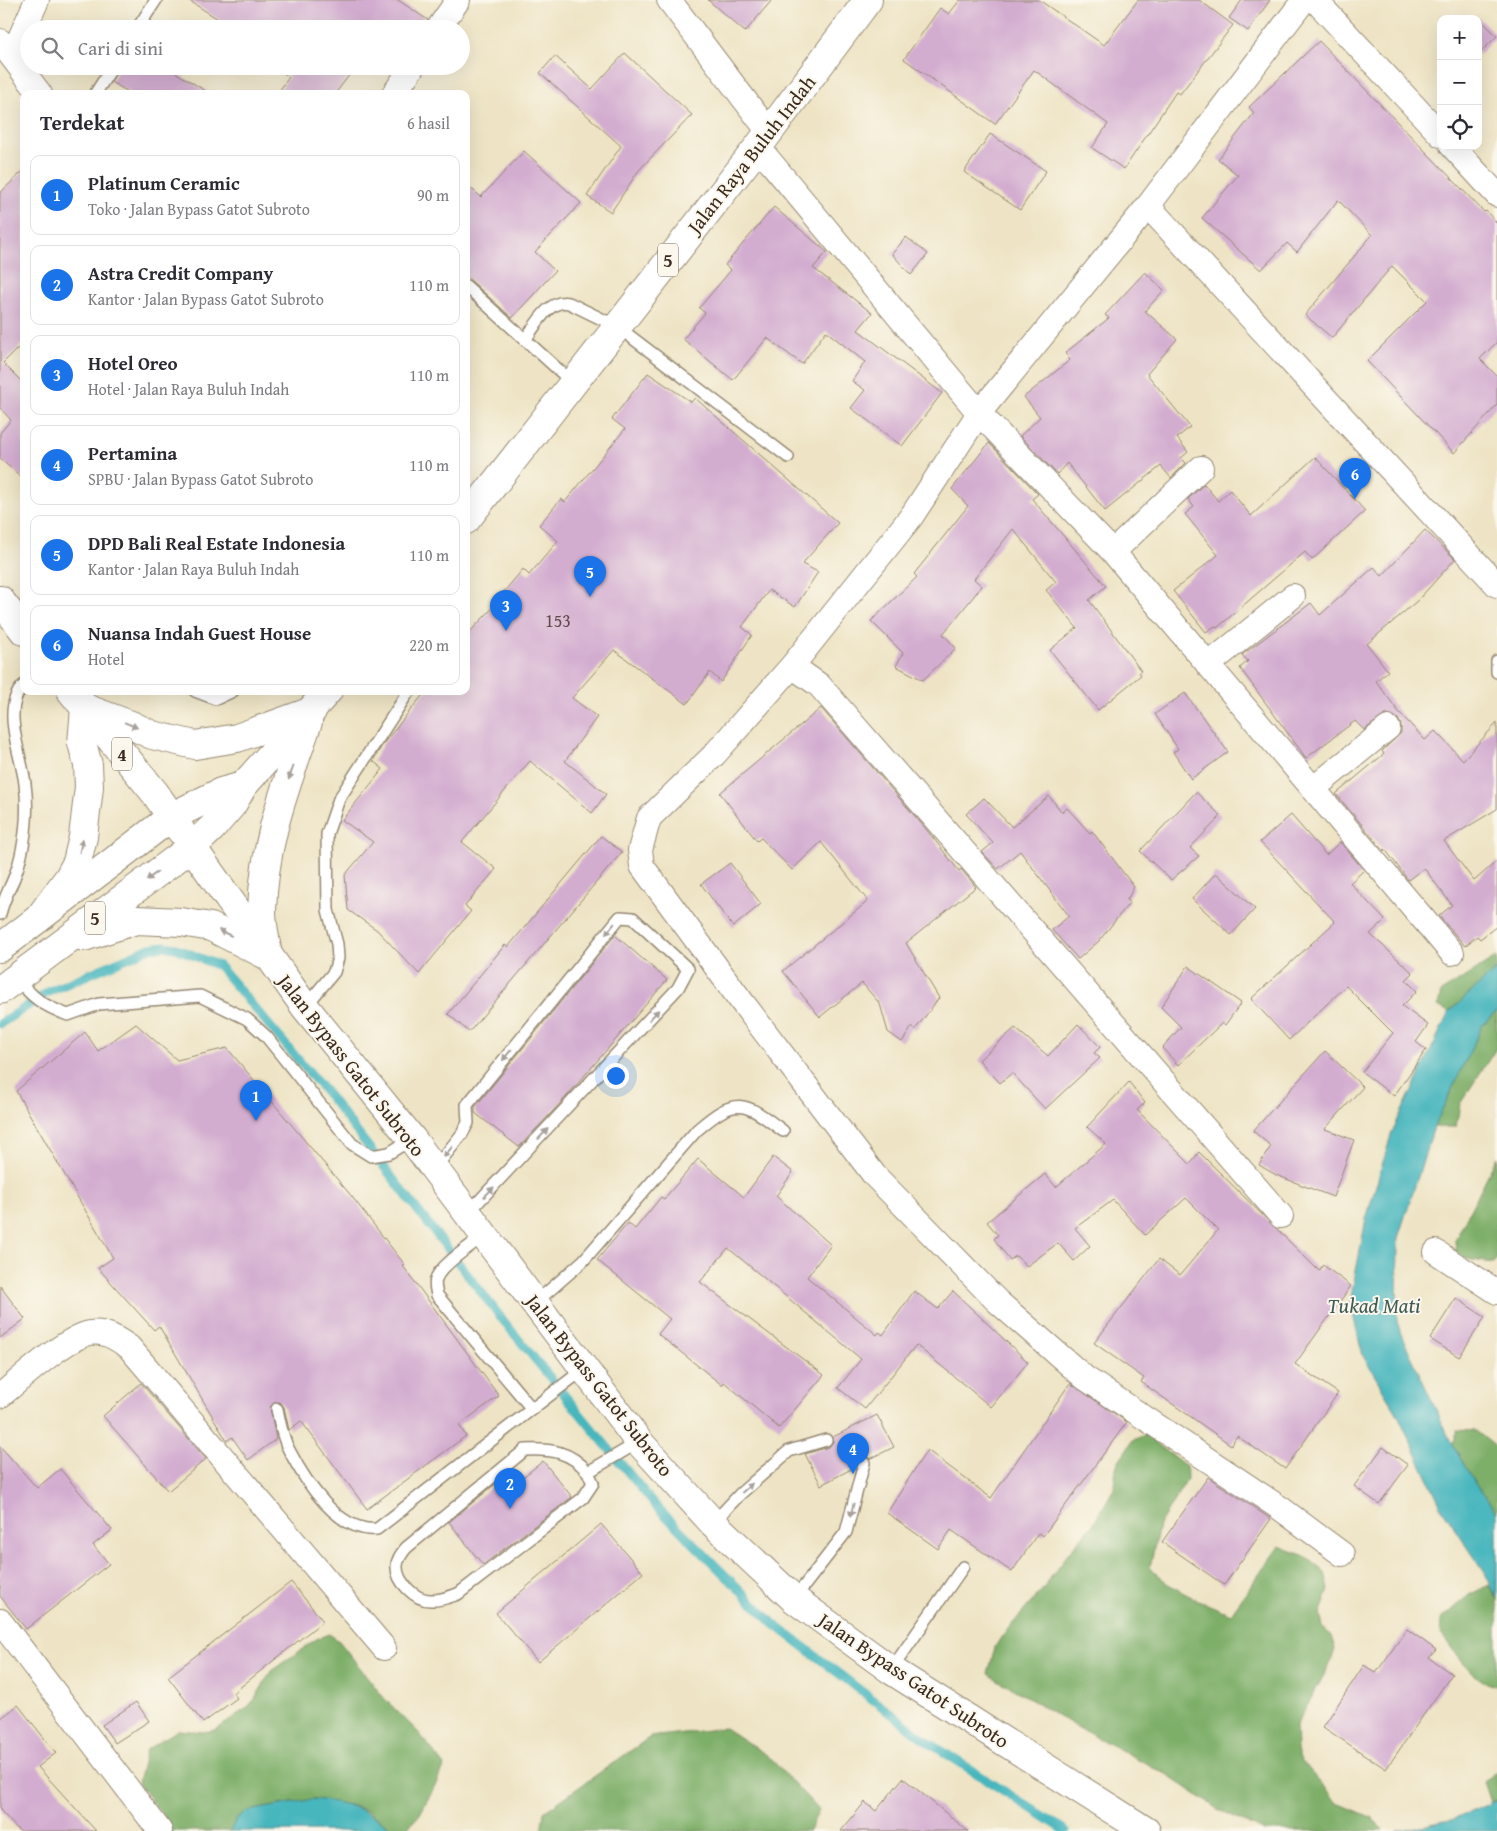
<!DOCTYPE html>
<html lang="id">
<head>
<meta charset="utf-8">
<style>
	body { margin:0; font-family:"Gentium Book Plus",serif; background:#f7f7f7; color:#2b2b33 }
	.controls { position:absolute; right:15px; top:15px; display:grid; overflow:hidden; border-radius:10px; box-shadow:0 5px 20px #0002 }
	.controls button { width:45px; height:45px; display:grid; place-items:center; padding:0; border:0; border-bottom:1px solid #e1e1e2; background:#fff; color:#2b2b33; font:25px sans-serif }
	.you { position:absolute; left:615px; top:1075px; width:18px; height:18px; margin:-12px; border:4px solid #fff; border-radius:50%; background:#1a73e8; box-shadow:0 0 0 8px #1a73e833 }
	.badge { display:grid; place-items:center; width:32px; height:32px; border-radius:50%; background:#1a73e8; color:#fff; font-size:16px; font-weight:700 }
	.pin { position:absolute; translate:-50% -41px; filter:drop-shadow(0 1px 2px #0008) }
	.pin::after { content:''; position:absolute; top:26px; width:18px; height:15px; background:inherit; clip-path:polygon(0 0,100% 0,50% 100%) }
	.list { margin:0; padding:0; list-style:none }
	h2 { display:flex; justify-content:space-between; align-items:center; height:65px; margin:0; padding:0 20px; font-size:21px }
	h2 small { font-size:16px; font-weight:400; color:#7c7c81 }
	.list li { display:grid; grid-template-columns:32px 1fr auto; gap:15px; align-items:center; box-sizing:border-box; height:80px; margin:0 10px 10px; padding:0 10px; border:1px solid #e1e1e2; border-radius:10px }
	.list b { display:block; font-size:19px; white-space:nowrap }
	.list p { margin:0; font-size:16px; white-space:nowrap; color:#7c7c81 }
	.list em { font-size:16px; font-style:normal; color:#7c7c81 }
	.icon { flex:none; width:28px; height:28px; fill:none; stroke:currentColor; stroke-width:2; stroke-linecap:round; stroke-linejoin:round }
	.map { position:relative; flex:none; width:1497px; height:1831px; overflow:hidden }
	.search { position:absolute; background:#fff; box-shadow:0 5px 20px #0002; left:20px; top:20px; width:450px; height:55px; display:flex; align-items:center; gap:12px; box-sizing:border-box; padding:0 18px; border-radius:28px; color:#7c7c81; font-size:19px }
	.panel { position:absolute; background:#fff; box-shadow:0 5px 20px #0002; left:20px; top:90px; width:450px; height:605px; border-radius:10px }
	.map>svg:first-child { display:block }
	.forest { fill:#7eaf69; stroke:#5c6c44 }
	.water { fill:#46b6bd; stroke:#40706e }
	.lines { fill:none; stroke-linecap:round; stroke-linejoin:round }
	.stream { stroke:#46b6bd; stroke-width:9 }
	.building { fill:#d3add0 }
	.service-casing { stroke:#948772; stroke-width:14 }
	.minor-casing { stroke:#948772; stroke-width:26 }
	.primary-casing { stroke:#948772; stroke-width:30 }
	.trunk-casing { stroke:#948772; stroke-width:30 }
	.service { stroke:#fff; stroke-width:11 }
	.minor { stroke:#fff; stroke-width:24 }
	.primary { stroke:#fff; stroke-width:28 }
	.trunk { stroke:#fff; stroke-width:28 }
	.oneway { fill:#a79f9a }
	.labels { text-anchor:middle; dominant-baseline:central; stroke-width:4; stroke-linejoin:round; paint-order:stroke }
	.number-label { font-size:18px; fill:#614b4a }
	.shield { fill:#fbf7ec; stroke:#75685c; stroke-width:1 }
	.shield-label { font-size:19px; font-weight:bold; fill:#3b2a1e }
	.street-label { font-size:20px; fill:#3b2a1e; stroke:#fbf7ec }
	.water-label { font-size:21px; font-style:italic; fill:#3f5b56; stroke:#fbf7ec }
</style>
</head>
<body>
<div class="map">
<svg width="1497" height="1831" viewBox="0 0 1497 1831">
	<rect width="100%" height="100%" fill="#fbf7ec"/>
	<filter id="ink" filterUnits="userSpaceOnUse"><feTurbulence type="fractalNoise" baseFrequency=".02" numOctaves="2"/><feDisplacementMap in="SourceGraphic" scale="10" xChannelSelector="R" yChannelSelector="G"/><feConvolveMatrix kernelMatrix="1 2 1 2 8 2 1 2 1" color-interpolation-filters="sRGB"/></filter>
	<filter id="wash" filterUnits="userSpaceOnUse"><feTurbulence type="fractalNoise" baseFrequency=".0096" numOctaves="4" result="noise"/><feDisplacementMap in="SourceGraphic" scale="20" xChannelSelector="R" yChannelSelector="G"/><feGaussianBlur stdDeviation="1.12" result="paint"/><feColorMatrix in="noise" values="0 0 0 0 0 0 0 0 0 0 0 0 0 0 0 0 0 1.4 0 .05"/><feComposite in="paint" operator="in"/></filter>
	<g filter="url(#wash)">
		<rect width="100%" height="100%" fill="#eee4c5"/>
		<g class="forest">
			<polygon points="1497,957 1497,969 1449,1012 1438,1006 1441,992"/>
			<polygon points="1497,1011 1497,1047 1460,1104 1456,1127 1434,1127 1483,1024"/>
			<polygon points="1497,1157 1497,1259 1493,1263 1466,1259 1456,1252 1455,1240"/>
			<polygon points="1457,1430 1476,1431 1497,1448 1497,1513 1473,1480 1452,1444"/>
			<path d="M 1145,1435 L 1186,1466 L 1187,1479 L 1159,1525 L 1150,1567 C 1171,1591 1203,1602 1231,1614 L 1279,1546 L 1305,1556 L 1325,1572 L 1329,1590 L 1320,1614 L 1323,1627 L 1331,1636 L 1335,1649 L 1331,1662 L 1296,1726 L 1297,1750 L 1301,1761 L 1338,1803 L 1373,1818 L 1383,1831 L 1263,1831 L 1216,1808 L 1168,1775 L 1077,1727 L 988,1674 L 995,1647 L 1002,1636 L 1043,1589 L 1064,1558 L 1092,1526 L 1115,1487 L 1114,1474 L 1118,1462 L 1133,1440 Z"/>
			<path d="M 1489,1585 L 1497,1599 L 1497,1686 C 1472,1682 1456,1652 1440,1633 L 1441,1620 L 1469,1595 Z"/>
			<polygon points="329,1634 339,1641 384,1698 418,1732 445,1766 420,1814 405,1831 395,1831 367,1811 354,1806 314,1799 248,1811 237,1818 230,1831 169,1831 170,1825 138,1783 146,1750 178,1730 203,1732 216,1730 246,1709 255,1699 271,1671 318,1638"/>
			<polygon points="725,1728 768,1756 819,1810 809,1831 541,1831 544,1812 650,1737"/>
			<polygon points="1497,1771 1497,1800 1491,1802 1484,1782"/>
		</g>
		<g class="water">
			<polygon points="1497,969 1497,1011 1483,1024 1434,1127 1398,1238 1397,1321 1401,1334 1452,1444 1473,1480 1497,1513 1497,1599 1485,1573 1443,1510 1398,1415 1363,1356 1350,1302 1366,1219 1392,1132 1449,1012"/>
			<path d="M 314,1799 C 353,1804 363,1808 395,1831 L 230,1831 L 237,1818 L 248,1811 Z"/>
			<polygon points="1497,1800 1497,1831 1397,1831 1455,1819"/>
		</g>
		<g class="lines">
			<polyline class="stream" points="0,1024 50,991 150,948 164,946 176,948 219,966 329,1096 502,1319 655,1505 774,1624 928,1742 1066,1831"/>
		</g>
		<g id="blocks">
			<g class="building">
				<polygon points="188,0 398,0 428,20 424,29 234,29"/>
				<polygon points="708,0 772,0 745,32"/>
				<polygon points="960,0 1039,0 1104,45 1138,0 1199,0 1233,25 1180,94 1176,92 1124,169 1092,148 1108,124 1034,70 995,124 904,59 940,8 949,14"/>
				<polygon points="1242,0 1270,0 1248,31 1229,18"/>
				<polygon points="1479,18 1497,36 1478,55 1478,19"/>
				<polygon points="1319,41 1484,212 1486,211 1497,223 1497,342 1480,359 1497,376 1497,405 1454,453 1367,361 1427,301 1392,266 1332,338 1305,315 1372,235 1338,200 1297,252 1287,243 1261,270 1202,218 1238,175 1218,159 1254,113 1249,107"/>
				<polygon points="625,53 692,115 639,170 611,212 587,196 621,146 540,73 555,56 592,89"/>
				<polygon points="120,66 165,66 211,94 132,94 111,82"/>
				<polygon points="274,66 356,66 335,94 277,94 289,77"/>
				<polygon points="990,134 1046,171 1020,210 964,172"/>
				<polygon points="524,151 581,203 535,252 555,271 512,318 466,276 466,184 481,197"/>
				<polygon points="24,170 24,342 3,363 24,384 24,479 0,459 0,433 11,420 0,408 0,193"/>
				<polygon points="774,207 827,252 813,268 872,313 858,330 942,393 902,446 851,408 865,390 852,381 865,362 826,331 802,364 767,338 733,380 683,339 705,313 699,308 731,270 725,265"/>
				<polygon points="906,237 928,254 911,275 892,254"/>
				<polygon points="1145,272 1164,290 1145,311 1177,339 1147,374 1190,427 1177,438 1188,452 1181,458 1186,463 1171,478 1161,466 1105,511 1067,463 1057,474 1020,436 1040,417 1024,397 1070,360 1065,353 1109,318 1105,315"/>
				<polygon points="648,373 691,402 695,398 838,523 802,564 818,572 795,607 769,590 742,627 752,635 721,682 710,672 687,704 614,650 572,698 597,717 565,761 606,794 592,813 530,761 462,842 496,869 465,906 471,911 419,974 377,930 348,910 345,875 373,842 342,820 383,769 373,761 383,744 426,691 466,691 466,636 504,596 502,594 523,569 529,575 558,541 539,525 561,499 565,502 625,429 612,419"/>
				<polygon points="989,443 1038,494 1032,499 1106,586 1089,600 1141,671 1139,672 1141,675 1098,710 1050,650 1077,628 1046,590 1056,582 1013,529 974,579 982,586 943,634 956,648 923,680 896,666 903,653 871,621 917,577 914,574 968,506 952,489"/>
				<polygon points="1315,457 1365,511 1312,560 1305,552 1217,628 1215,626 1206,632 1173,591 1218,555 1185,514 1194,507 1188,499 1204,484 1218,501 1230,490 1251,516"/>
				<polygon points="1425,530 1455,559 1418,600 1367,644 1388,671 1376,681 1398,711 1425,740 1435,731 1463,760 1497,723 1497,809 1444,841 1474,881 1497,861 1497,926 1480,939 1477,936 1465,946 1439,916 1452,905 1424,868 1408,880 1385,849 1384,851 1336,794 1384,754 1382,751 1401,733 1401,725 1398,719 1392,715 1385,715 1364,730 1355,721 1306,758 1240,668 1248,661 1242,655 1311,603 1320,615 1374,567 1382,576"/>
				<polygon points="1185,693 1228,752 1191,779 1173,752 1178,749 1155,714"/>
				<polygon points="821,708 926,829 959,871 961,869 976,887 906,943 939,998 915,1030 912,1027 902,1042 888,1032 880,1004 862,983 820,1017 783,971 868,901 821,842 792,870 761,838 757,841 720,793"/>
				<polygon points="1196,792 1221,816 1190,848 1199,856 1171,880 1140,851"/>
				<polygon points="1049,796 1062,812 1067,808 1090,833 1092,831 1134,887 1127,900 1130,902 1099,941 1078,959 1052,930 1069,916 1020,851 998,869 982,852 993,843 966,814 984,798 1012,827"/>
				<polygon points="1291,815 1326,855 1340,842 1364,870 1350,883 1385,920 1370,934 1413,973 1406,980 1417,991 1402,1006 1428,1025 1416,1042 1426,1050 1394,1096 1362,1072 1393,1033 1346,986 1289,1040 1251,999 1335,922 1260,842"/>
				<polygon points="601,836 622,852 469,1032 448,1014 505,945 508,947"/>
				<polygon points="730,863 761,904 733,927 701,884"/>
				<polygon points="1216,873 1255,909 1231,935 1192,899"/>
				<polygon points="615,935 667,980 567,1096 519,1147 475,1113 475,1107"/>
				<polygon points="1188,966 1241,1003 1225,1025 1222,1023 1178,1065 1162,1048 1181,1027 1161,1007"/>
				<polygon points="136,1024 177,1060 227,1048 353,1198 405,1265 403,1266 499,1396 459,1425 466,1436 367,1509 301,1421 289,1430 284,1407 280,1402 275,1402 270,1407 276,1439 248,1460 232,1437 227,1441 159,1326 154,1330 98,1268 113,1258 16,1091 85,1032 98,1051"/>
				<polygon points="1078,1024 1100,1047 1094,1053 1100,1058 1045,1109 1012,1073 1000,1083 979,1060 1015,1028 1048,1056"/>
				<polygon points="1325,1051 1363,1087 1325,1129 1354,1140 1333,1197 1276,1175 1259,1165 1271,1146 1253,1131"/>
				<polygon points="1129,1082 1145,1103 1137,1110 1190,1164 1199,1152 1319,1271 1323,1265 1351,1286 1295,1364 1338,1393 1285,1469 1237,1436 1231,1445 1141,1382 1144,1378 1094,1343 1159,1259 1180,1275 1218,1230 1186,1198 1145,1235 1113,1200 1075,1228 1090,1246 1074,1261 1058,1243 1027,1266 1016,1256 1010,1260 994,1239 998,1235 987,1222 1045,1174 1056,1187 1106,1144 1087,1127"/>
				<polygon points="773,1157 793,1172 776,1196 831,1245 807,1277 877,1335 879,1332 883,1335 914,1291 938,1309 953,1291 1028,1362 991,1407 916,1345 865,1409 838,1388 861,1359 728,1248 700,1282 824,1375 779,1428 724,1382 722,1385 658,1334 670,1319 597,1260 628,1223 635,1229 661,1197 664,1199 698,1159 744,1197"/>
				<polygon points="0,1286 25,1319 0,1338"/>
				<polygon points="1456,1298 1485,1317 1459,1357 1430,1339"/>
				<polygon points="141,1383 206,1459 168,1491 103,1416"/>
				<polygon points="1070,1383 1127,1422 1043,1536 1038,1533 1012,1572 951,1530 938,1549 887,1513 927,1450 991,1498"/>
				<polygon points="877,1415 894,1447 870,1459 866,1456 862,1456 855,1467 821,1485 805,1454 829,1447 833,1442 833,1437"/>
				<polygon points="0,1446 37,1488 60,1469 112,1530 93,1545 109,1564 26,1629 0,1596"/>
				<polygon points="1383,1447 1408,1465 1379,1504 1354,1486"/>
				<polygon points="543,1461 572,1497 483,1565 449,1522 510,1472 517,1482"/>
				<polygon points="1208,1477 1271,1519 1224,1585 1162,1542"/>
				<polygon points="601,1524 643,1573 538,1662 496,1613"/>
				<polygon points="291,1582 323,1621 233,1693 237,1698 203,1723 168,1677"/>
				<polygon points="1407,1629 1436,1650 1429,1658 1452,1674 1386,1769 1323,1727 1364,1665 1376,1673"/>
				<polygon points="136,1702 149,1721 115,1743 102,1725"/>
				<polygon points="18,1705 56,1753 38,1767 96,1831 19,1831 0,1810 0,1719"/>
				<polygon points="903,1778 968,1831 841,1831 865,1802 876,1811"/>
			</g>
		</g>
	</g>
	<g filter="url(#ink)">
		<use href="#blocks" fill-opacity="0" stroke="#948772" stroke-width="1"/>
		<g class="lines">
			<g class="service-casing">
				<g id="service">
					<polyline points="137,29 156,0"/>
					<polyline points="95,94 113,66"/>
					<polyline points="466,286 573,383"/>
					<path d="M 525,340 C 536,325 549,298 569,303 L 618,327 L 788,457"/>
					<polyline points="1497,661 1497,672"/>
					<polyline points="195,691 216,699 233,691"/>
					<path d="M 0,914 C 3,901 9,890 14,878 C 25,850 29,814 25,784 C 22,756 0,707 24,685"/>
					<path d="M 17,978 C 32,998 44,1006 68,1015 L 99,1004 L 200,996 L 247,1019 L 266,1036 L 352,1144 L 371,1156 L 389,1153 L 412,1139"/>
					<polyline points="305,1007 334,972 338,958 337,944 328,910 327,834 339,799 409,691"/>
					<polyline points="435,1168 462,1134 468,1123 467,1105 620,917 633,918 688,969 678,988 468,1213"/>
					<path d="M 483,1236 C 471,1246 440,1265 436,1279 C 434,1285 436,1289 437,1295 L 532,1409 L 584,1369"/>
					<path d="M 535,1303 L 583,1261 L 697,1130 C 736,1096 744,1101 783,1131"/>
					<path d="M 277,1409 C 280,1423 282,1437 289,1450 C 305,1481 338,1533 377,1529 L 532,1409"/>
					<path d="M 588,1472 C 570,1451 551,1449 525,1450 L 406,1548 C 402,1553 397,1559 397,1566 C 396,1581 415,1600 430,1600 C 440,1601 449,1597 458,1594 L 583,1498 L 593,1483 L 588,1472 L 639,1442"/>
					<polyline points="713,1523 740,1494 789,1451 826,1440"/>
					<polyline points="794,1599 846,1532 864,1463"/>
					<polyline points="891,1670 963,1567"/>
				</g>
			</g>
			<g class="minor-casing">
				<g id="minor">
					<polyline points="669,0 769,132"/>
					<polyline points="1315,0 1441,135"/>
					<polyline points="438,29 458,0"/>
					<polyline points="0,41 40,94"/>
					<polyline points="12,56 37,0"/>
					<polyline points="394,94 413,66"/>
					<polyline points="1452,146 1497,195"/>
					<polyline points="758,147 979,413 1113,552 1452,953"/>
					<polyline points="1148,206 1497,585"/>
					<polyline points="1113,552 1201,468"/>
					<polyline points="1208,665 1293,596"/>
					<polyline points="792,666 911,517 979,413 1148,206 1304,0"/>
					<polyline points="1314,788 1388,728"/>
					<polyline points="1281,1216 819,685 792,666 714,755 649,818 640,850 642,866 742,1002 875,1176 997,1301 1085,1378 1280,1508 1342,1554"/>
					<polyline points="1436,1252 1497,1292"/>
					<path d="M 0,1396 C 21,1379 65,1338 90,1333 C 105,1330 117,1339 129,1347 L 384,1648"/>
					<polyline points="0,1621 160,1831"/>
				</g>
			</g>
			<g class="primary-casing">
				<polyline id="primary" points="192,847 305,1007 412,1139 639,1442 713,1523 794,1599 891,1670 1146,1831"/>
			</g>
			<g class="trunk-casing">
				<g id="trunk">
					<polyline points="466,520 758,147 868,0"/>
					<polyline points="0,600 24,631"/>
					<polyline points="71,691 155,793 181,831"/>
					<polyline points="39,918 69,877 77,862 83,837 89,787 88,765 82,743 85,708 131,725 152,735 195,745 237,738 312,711"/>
					<polyline points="84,937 136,920 181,922 211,927 268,956"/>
					<polyline points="0,948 171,817 221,792 243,786"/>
					<path d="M 268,956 C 266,942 262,925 262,911 C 264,839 286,787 308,722"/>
					<polyline points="0,990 192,847 212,828 232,805 243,786 328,691"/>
				</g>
			</g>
			<use href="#service" class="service"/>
			<use href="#minor" class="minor"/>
			<use href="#primary" class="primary"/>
			<use href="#trunk" class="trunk"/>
		</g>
		<defs><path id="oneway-solid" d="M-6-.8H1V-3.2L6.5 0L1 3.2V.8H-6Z" transform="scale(1.25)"/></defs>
		<g class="oneway">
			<use href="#oneway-solid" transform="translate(131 725) rotate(23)"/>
			<use href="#oneway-solid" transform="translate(291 773) rotate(110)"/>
			<use href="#oneway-solid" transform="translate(81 846) rotate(-77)"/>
			<use href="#oneway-solid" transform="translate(152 876) rotate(144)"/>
			<use href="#oneway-solid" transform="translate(610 929) rotate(129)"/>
			<use href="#oneway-solid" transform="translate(225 933) rotate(-155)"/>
			<use href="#oneway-solid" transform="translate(654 1015) rotate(-47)"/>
			<use href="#oneway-solid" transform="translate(507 1055) rotate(129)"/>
			<use href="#oneway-solid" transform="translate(543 1134) rotate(-47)"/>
			<use href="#oneway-solid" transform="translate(448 1152) rotate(129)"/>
			<use href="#oneway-solid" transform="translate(489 1192) rotate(-45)"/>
			<use href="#oneway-solid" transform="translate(747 1488) rotate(-42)"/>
			<use href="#oneway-solid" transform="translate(852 1510) rotate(104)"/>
		</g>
	</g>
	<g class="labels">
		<g class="number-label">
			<text x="558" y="620">153</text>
		</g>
		<g class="shield">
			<rect x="658" y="243.5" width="20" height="33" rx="4"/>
			<rect x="112" y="737.5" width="20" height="33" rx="4"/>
			<rect x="85" y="901.5" width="20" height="33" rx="4"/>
		</g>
		<g class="shield-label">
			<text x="668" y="260">5</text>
			<text x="122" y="754">4</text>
			<text x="95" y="918">5</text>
		</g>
		<g class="street-label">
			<text transform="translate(751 154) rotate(-52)">Jalan Raya Buluh Indah</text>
			<text transform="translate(352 1065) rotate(52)">Jalan Bypass Gatot Subroto</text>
			<text transform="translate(600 1385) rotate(52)">Jalan Bypass Gatot Subroto</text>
			<text transform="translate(914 1680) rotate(34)">Jalan Bypass Gatot Subroto</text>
		</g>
		<g class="water-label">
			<text x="1374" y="1305">Tukad Mati</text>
		</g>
	</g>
</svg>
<div class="controls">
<button>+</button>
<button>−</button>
<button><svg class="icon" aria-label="locate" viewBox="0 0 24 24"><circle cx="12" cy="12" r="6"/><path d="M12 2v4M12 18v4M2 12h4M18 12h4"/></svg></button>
</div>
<div class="you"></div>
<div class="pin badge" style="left:256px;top:1121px">1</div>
<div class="pin badge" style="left:510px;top:1509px">2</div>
<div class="pin badge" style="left:506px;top:631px">3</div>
<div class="pin badge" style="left:853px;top:1474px">4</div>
<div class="pin badge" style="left:590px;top:597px">5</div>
<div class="pin badge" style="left:1355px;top:499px">6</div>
<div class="search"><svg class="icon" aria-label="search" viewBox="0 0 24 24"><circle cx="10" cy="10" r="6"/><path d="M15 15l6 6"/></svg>Cari di sini</div>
<section class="panel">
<h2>Terdekat<small>6 hasil</small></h2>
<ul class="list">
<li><span class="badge">1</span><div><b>Platinum Ceramic</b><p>Toko · Jalan Bypass Gatot Subroto</p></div><em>90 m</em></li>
<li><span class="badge">2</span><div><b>Astra Credit Company</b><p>Kantor · Jalan Bypass Gatot Subroto</p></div><em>110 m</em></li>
<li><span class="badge">3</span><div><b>Hotel Oreo</b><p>Hotel · Jalan Raya Buluh Indah</p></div><em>110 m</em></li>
<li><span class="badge">4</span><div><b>Pertamina</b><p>SPBU · Jalan Bypass Gatot Subroto</p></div><em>110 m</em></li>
<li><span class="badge">5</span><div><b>DPD Bali Real Estate Indonesia</b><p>Kantor · Jalan Raya Buluh Indah</p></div><em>110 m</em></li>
<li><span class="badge">6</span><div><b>Nuansa Indah Guest House</b><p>Hotel</p></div><em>220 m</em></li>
</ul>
</section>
</div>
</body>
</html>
